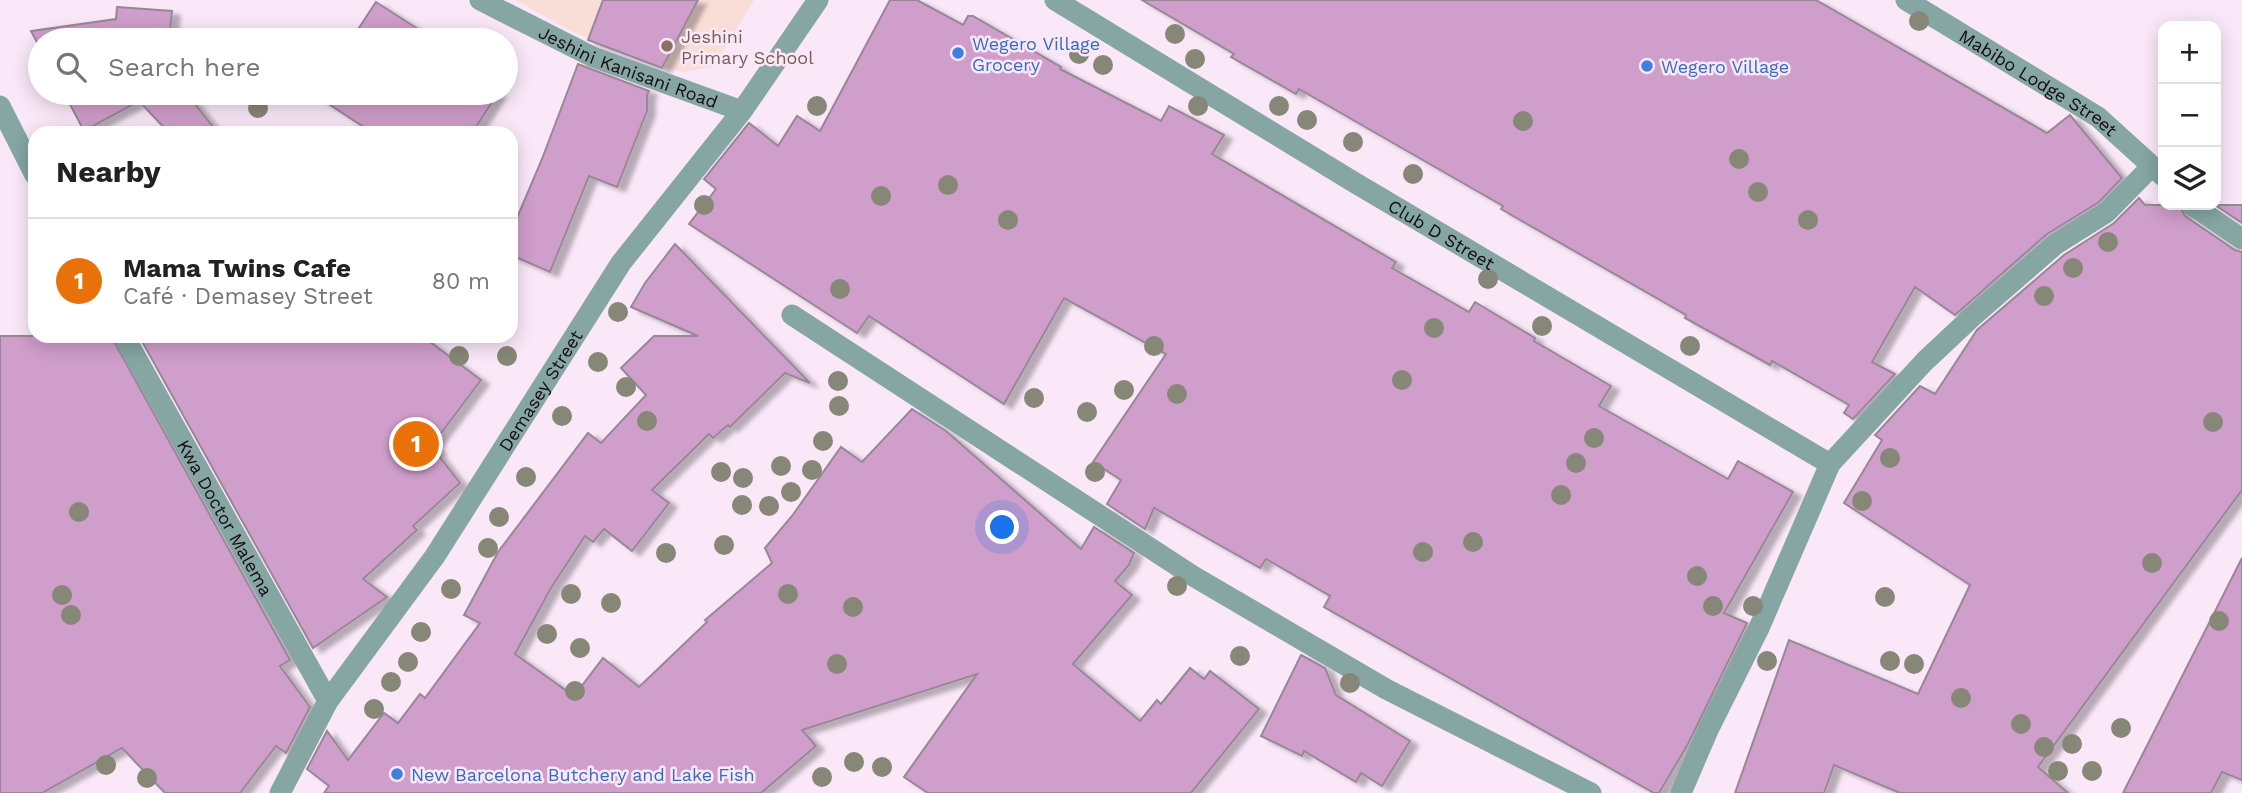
<!DOCTYPE html>
<html lang="en">
<head>
<meta charset="utf-8">
<style>
	body { margin:0; font-family:"Work Sans",sans-serif; background:#f2f2f2; color:#222 }
	.controls { position:absolute; right:21px; top:21px; display:grid; overflow:hidden; border-radius:14px; box-shadow:0 4px 18px #0003 }
	.controls button { width:63px; height:63px; display:grid; place-items:center; padding:0; border:0; border-bottom:2px solid #e0e0e0; background:#fff; color:#222; font:35px sans-serif }
	.you { position:absolute; left:1003px; top:528px; width:24px; height:24px; margin:-18px; border:5px solid #fff; border-radius:50%; background:#1a73e8; box-shadow:0 0 0 10px #1a73e833 }
	.badge { display:grid; place-items:center; width:46px; height:46px; border-radius:50%; background:#416319; color:#fff; font-size:23px; font-weight:700 }
	.pin { position:absolute; translate:-50% -50%; border:4px solid #fff; box-shadow:0 2px 7px #0006 }
	.list { margin:0; padding:0; list-style:none }
	h2 { display:flex; justify-content:space-between; align-items:center; height:91px; margin:0; padding:0 28px; font-size:30px }
	h2 small { font-size:23px; font-weight:400; color:#767676 }
	.list li { display:grid; grid-template-columns:46px 1fr auto; gap:21px; align-items:center; box-sizing:border-box; height:126px; padding:0 28px; border-top:2px solid #e0e0e0 }
	.list b { display:block; font-size:26px; white-space:nowrap }
	.list p { margin:0; font-size:23px; white-space:nowrap; color:#767676 }
	.list em { font-size:23px; font-style:normal; color:#767676 }
	.icon { flex:none; width:38px; height:38px; fill:none; stroke:currentColor; stroke-width:2; stroke-linecap:round; stroke-linejoin:round }
	.map { position:relative; flex:none; width:2242px; height:793px; overflow:hidden }
	.search { position:absolute; background:#fff; box-shadow:0 4px 18px #0003; left:28px; top:28px; width:490px; height:77px; display:flex; align-items:center; gap:18px; box-sizing:border-box; padding:0 24px; border-radius:38px; color:#767676; font-size:26px }
	.panel { position:absolute; background:#fff; box-shadow:0 4px 18px #0003; left:28px; top:126px; width:490px; height:217px; border-radius:21px }
	.map>svg:first-child { display:block }
	.education { fill:#f8ded7 }
	.building { fill:#cf9eca; stroke:#988796; stroke-width:2; filter:url(#shadow) }
	.lines { fill:none; stroke-linecap:round; stroke-linejoin:round }
	.street { stroke:#85a6a3; stroke-width:21 }
	.tree { fill:#868777 }
	.education-dot { fill:#8d6e63; stroke:#fae8f8; stroke-width:2.5 }
	.shop-dot { fill:#3f7fe0; stroke:#fae8f8; stroke-width:2.5 }
	.labels { text-anchor:middle; dominant-baseline:central; stroke-width:5; stroke-linejoin:round; paint-order:stroke }
	.education-label { font-size:18px; fill:#785e54; stroke:#fae8f8; text-anchor:start }
	.shop-label { font-size:18px; fill:#366cbe; stroke:#fae8f8; text-anchor:start }
	.street-label { font-size:18px; fill:#120c12; stroke:#fae8f8 }
</style>
</head>
<body>
<div class="map">
<svg width="2242" height="793" viewBox="0 0 2242 793">
	<defs>
		<filter id="shadow"><feDropShadow dx="8" dy="4.5" stdDeviation="2" flood-color="#0004"/></filter>
	</defs>
	<rect width="100%" height="100%" fill="#fae8f8"/>
	<polygon class="education" points="516,0 754,0 713,67 683,72 646,63 569,30"/>
	<g class="building">
		<polygon points="603,0 698,0 662,68 588,40"/>
		<polygon points="890,0 917,0 963,25 968,16 973,16 1061,67 1060,69 1161,121 1169,106 1224,135 1212,154 1396,262 1392,268 1469,312 1475,302 1535,338 1534,341 1611,386 1599,406 1728,479 1738,461 1793,492 1724,613 1747,623 1688,744 1659,793 1654,793 1324,607 1330,596 1266,559 1260,568 1154,508 1145,529 1107,504 1121,480 1093,462 1166,354 1064,298 1004,404 869,316 857,333 689,224 716,189 704,179 749,123 778,146 797,116 820,131"/>
		<polygon points="1142,0 1816,0 2047,133 2070,115 2122,178 2099,202 2047,234 1955,315 1915,287 1872,362 1895,374 1853,419 1844,413 1849,405 1772,361 1770,365 1685,318 1686,315 1501,209 1503,206 1299,89 1296,94 1231,57 1234,54"/>
		<polygon points="376,2 435,40 351,40"/>
		<polygon points="117,7 172,11 169,40 40,40 40,48 31,31 116,19"/>
		<polygon points="578,64 649,91 647,95 647,111 617,187 589,176 550,272 511,255 511,232 542,159"/>
		<polygon points="64,93 186,93 218,133 169,133 139,101 84,131"/>
		<polygon points="317,93 498,93 472,133 373,133 315,95"/>
		<polygon points="2139,198 2145,205 2179,205 2185,216 2235,250 2242,252 2242,490 2038,767 2068,793 1900,793 1834,765 1824,793 1735,793 1789,640 1918,694 1970,585 1844,503 1882,440 1875,435 1920,386 1935,394 1977,330 2064,255 2114,223"/>
		<polygon points="2215,205 2242,205 2242,223"/>
		<polygon points="675,244 810,383 785,373 730,427 728,425 713,438 709,434 652,490 669,503 632,551 604,529 593,542 585,536 551,588 515,654 574,696 603,658 639,687 707,622 705,620 772,563 765,548 792,516 841,447 862,462 912,409 946,431 1081,549 1094,527 1134,553 1129,565 1115,581 1132,595 1073,664 1140,721 1157,700 1161,704 1190,668 1204,679 1210,671 1259,709 1191,793 928,793 904,777 977,674 802,730 816,746 761,793 324,793 329,786 307,769 327,731 348,760 384,713 398,723 420,694 425,698 480,623 464,615 498,552 588,433 601,443 646,395 621,368 654,336 698,336 631,307 645,283"/>
		<polygon points="0,336 111,336 290,660 280,666 310,707 286,753 276,746 240,793 165,793 122,748 42,793 0,793"/>
		<polygon points="139,336 422,336 481,380 433,444 438,451 436,452 460,483 413,526 417,530 363,579 387,597 313,648"/>
		<polygon points="2242,558 2242,780 2222,772 2211,793 2123,793"/>
		<polygon points="1301,655 1325,668 1336,695 1410,741 1382,786 1361,773 1356,782 1304,751 1302,756 1261,736"/>
	</g>
	<g class="lines">
		<g class="street">
			<path id="s1" d="M 480,0 L 593,57 L 742,111"/>
			<path id="s2" d="M 1055,0 L 1352,181 L 1830,464"/>
			<path id="s3" d="M 1906,0 L 2098,117 L 2163,176"/>
			<polyline points="0,106 35,175"/>
			<polyline points="2192,205 2242,239"/>
			<polyline points="792,315 1193,576 1386,689 1591,793"/>
			<path id="s4" d="M 124,336 L 328,701"/>
			<path id="s5" d="M 280,793 L 328,701 L 435,556 L 621,263 L 742,111 L 818,0"/>
			<polyline points="1681,793 1708,730 1759,628 1830,464 1925,361 1973,316 2056,244 2107,212 2152,166"/>
		</g>
	</g>
	<g class="tree">
		<circle cx="1919" cy="21" r="10"/>
		<circle cx="1175" cy="34" r="10"/>
		<circle cx="1079" cy="54" r="10"/>
		<circle cx="1195" cy="59" r="10"/>
		<circle cx="1103" cy="65" r="10"/>
		<circle cx="817" cy="106" r="10"/>
		<circle cx="1198" cy="106" r="10"/>
		<circle cx="1279" cy="106" r="10"/>
		<circle cx="258" cy="108" r="10"/>
		<circle cx="1307" cy="120" r="10"/>
		<circle cx="1523" cy="121" r="10"/>
		<circle cx="1353" cy="142" r="10"/>
		<circle cx="1739" cy="159" r="10"/>
		<circle cx="1413" cy="174" r="10"/>
		<circle cx="948" cy="185" r="10"/>
		<circle cx="1758" cy="192" r="10"/>
		<circle cx="881" cy="196" r="10"/>
		<circle cx="704" cy="205" r="10"/>
		<circle cx="1008" cy="220" r="10"/>
		<circle cx="1808" cy="220" r="10"/>
		<circle cx="2108" cy="242" r="10"/>
		<circle cx="2073" cy="268" r="10"/>
		<circle cx="1488" cy="279" r="10"/>
		<circle cx="840" cy="289" r="10"/>
		<circle cx="2044" cy="296" r="10"/>
		<circle cx="618" cy="312" r="10"/>
		<circle cx="1542" cy="326" r="10"/>
		<circle cx="1434" cy="328" r="10"/>
		<circle cx="1154" cy="346" r="10"/>
		<circle cx="1690" cy="346" r="10"/>
		<circle cx="459" cy="356" r="10"/>
		<circle cx="507" cy="356" r="10"/>
		<circle cx="598" cy="362" r="10"/>
		<circle cx="1402" cy="380" r="10"/>
		<circle cx="838" cy="381" r="10"/>
		<circle cx="626" cy="387" r="10"/>
		<circle cx="1124" cy="390" r="10"/>
		<circle cx="1177" cy="394" r="10"/>
		<circle cx="1034" cy="398" r="10"/>
		<circle cx="839" cy="406" r="10"/>
		<circle cx="1087" cy="412" r="10"/>
		<circle cx="562" cy="416" r="10"/>
		<circle cx="647" cy="421" r="10"/>
		<circle cx="2213" cy="422" r="10"/>
		<circle cx="1594" cy="438" r="10"/>
		<circle cx="823" cy="441" r="10"/>
		<circle cx="1890" cy="458" r="10"/>
		<circle cx="1576" cy="463" r="10"/>
		<circle cx="781" cy="466" r="10"/>
		<circle cx="812" cy="470" r="10"/>
		<circle cx="721" cy="472" r="10"/>
		<circle cx="1095" cy="472" r="10"/>
		<circle cx="526" cy="477" r="10"/>
		<circle cx="743" cy="478" r="10"/>
		<circle cx="791" cy="492" r="10"/>
		<circle cx="1561" cy="495" r="10"/>
		<circle cx="1862" cy="501" r="10"/>
		<circle cx="742" cy="505" r="10"/>
		<circle cx="769" cy="506" r="10"/>
		<circle cx="79" cy="512" r="10"/>
		<circle cx="499" cy="517" r="10"/>
		<circle cx="1473" cy="542" r="10"/>
		<circle cx="724" cy="545" r="10"/>
		<circle cx="488" cy="548" r="10"/>
		<circle cx="1423" cy="552" r="10"/>
		<circle cx="666" cy="553" r="10"/>
		<circle cx="2152" cy="563" r="10"/>
		<circle cx="1697" cy="576" r="10"/>
		<circle cx="1177" cy="586" r="10"/>
		<circle cx="451" cy="589" r="10"/>
		<circle cx="571" cy="594" r="10"/>
		<circle cx="788" cy="594" r="10"/>
		<circle cx="62" cy="595" r="10"/>
		<circle cx="1885" cy="597" r="10"/>
		<circle cx="611" cy="603" r="10"/>
		<circle cx="1713" cy="606" r="10"/>
		<circle cx="1753" cy="606" r="10"/>
		<circle cx="853" cy="607" r="10"/>
		<circle cx="71" cy="615" r="10"/>
		<circle cx="2219" cy="621" r="10"/>
		<circle cx="421" cy="632" r="10"/>
		<circle cx="547" cy="634" r="10"/>
		<circle cx="580" cy="648" r="10"/>
		<circle cx="1240" cy="656" r="10"/>
		<circle cx="1767" cy="661" r="10"/>
		<circle cx="1890" cy="661" r="10"/>
		<circle cx="408" cy="662" r="10"/>
		<circle cx="837" cy="664" r="10"/>
		<circle cx="1914" cy="664" r="10"/>
		<circle cx="391" cy="682" r="10"/>
		<circle cx="1350" cy="683" r="10"/>
		<circle cx="575" cy="691" r="10"/>
		<circle cx="1961" cy="698" r="10"/>
		<circle cx="374" cy="709" r="10"/>
		<circle cx="2021" cy="724" r="10"/>
		<circle cx="2121" cy="728" r="10"/>
		<circle cx="2072" cy="744" r="10"/>
		<circle cx="2044" cy="747" r="10"/>
		<circle cx="854" cy="762" r="10"/>
		<circle cx="106" cy="765" r="10"/>
		<circle cx="882" cy="767" r="10"/>
		<circle cx="2058" cy="771" r="10"/>
		<circle cx="2092" cy="771" r="10"/>
		<circle cx="822" cy="777" r="10"/>
		<circle cx="147" cy="778" r="10"/>
	</g>
	<circle class="education-dot" cx="667" cy="46" r="7"/>
	<g class="shop-dot">
		<circle cx="958" cy="53" r="7"/>
		<circle cx="1647" cy="66" r="7"/>
		<circle cx="397" cy="774" r="7"/>
	</g>
	<g class="labels">
		<g class="education-label">
			<text x="681" y="36">Jeshini<tspan x="681" dy="21">Primary School</tspan></text>
		</g>
		<g class="shop-label">
			<text x="972" y="43">Wegero Village<tspan x="972" dy="21">Grocery</tspan></text>
			<text x="1661" y="66">Wegero Village</text>
			<text x="411" y="774">New Barcelona Butchery and Lake Fish</text>
		</g>
		<g class="street-label">
			<text stroke="none"><textPath href="#s1" startOffset="163">Jeshini Kanisani Road</textPath></text>
			<text stroke="none"><textPath href="#s3" startOffset="156">Mabibo Lodge Street</textPath></text>
			<text stroke="none"><textPath href="#s2" startOffset="452">Club D Street</textPath></text>
			<text stroke="none"><textPath href="#s5" startOffset="480">Demasey Street</textPath></text>
			<text stroke="none"><textPath href="#s4" startOffset="208">Kwa Doctor Malema</textPath></text>
		</g>
	</g>
</svg>
<div class="controls">
<button>+</button>
<button>−</button>
<button><svg class="icon" aria-label="layers" viewBox="0 0 24 24"><path d="M12 4l9 5-9 5-9-5zM3 14l9 5 9-5"/></svg></button>
</div>
<div class="you"></div>
<div class="pin badge" style="left:416px;top:444px;background:#e8710a">1</div>
<div class="search"><svg class="icon" aria-label="search" viewBox="0 0 24 24"><circle cx="10" cy="10" r="6"/><path d="M15 15l6 6"/></svg>Search here</div>
<section class="panel">
<h2>Nearby<small></small></h2>
<ul class="list">
<li><span class="badge" style="background:#e8710a">1</span><div><b>Mama Twins Cafe</b><p>Café · Demasey Street</p></div><em>80 m</em></li>
</ul>
</section>
</div>
</body>
</html>
